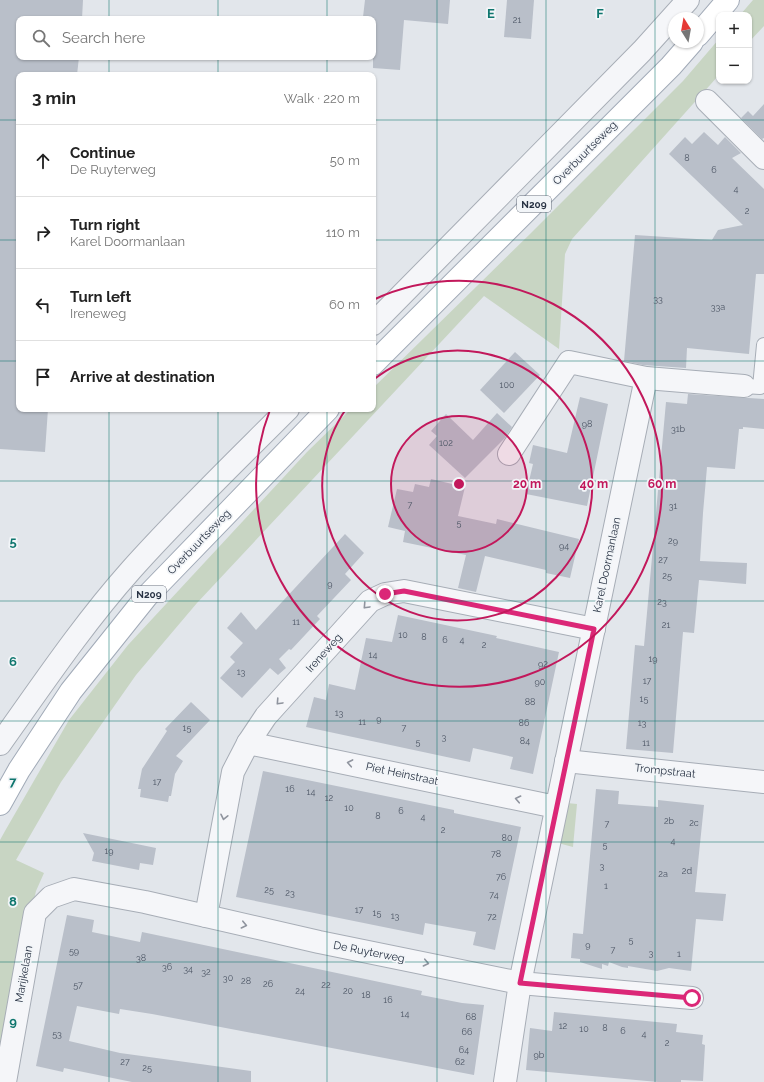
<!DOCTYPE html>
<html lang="en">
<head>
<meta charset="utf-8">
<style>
	body { margin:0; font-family:Raleway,sans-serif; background:#f2f2f2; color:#222 }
	.controls { position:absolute; right:12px; top:12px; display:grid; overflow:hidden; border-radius:8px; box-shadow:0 1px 3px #0004 }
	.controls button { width:36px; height:36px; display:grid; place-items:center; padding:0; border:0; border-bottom:1px solid #e0e0e0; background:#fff; color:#222; font:20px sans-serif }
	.compass { position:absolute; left:668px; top:12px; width:36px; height:36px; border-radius:50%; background:#fff; box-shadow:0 1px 3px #0004; rotate:349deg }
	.stop { position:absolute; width:12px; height:12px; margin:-9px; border:3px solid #db2777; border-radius:50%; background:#fff }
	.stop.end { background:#db2777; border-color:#fff; box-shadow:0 1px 4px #0008 }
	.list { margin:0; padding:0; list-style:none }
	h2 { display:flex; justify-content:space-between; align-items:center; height:52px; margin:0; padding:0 16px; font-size:17px }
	h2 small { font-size:13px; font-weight:400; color:#767676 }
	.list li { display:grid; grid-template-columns:26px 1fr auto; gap:12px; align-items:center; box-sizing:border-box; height:72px; padding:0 16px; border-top:1px solid #e0e0e0 }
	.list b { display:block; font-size:15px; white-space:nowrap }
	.list p { margin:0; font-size:13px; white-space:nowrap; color:#767676 }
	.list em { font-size:13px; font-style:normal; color:#767676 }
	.icon { flex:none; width:22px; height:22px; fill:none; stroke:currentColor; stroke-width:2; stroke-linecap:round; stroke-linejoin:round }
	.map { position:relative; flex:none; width:764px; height:1082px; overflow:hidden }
	.search { position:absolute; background:#fff; box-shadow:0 1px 3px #0004; left:16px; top:16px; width:360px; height:44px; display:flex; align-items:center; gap:10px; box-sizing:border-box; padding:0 14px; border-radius:8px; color:#767676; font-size:15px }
	.panel { position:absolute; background:#fff; box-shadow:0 1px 3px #0004; left:16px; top:72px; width:360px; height:340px; border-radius:8px }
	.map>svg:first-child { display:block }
	.green { fill:#c8d5c3 }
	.building { fill:#b9bfc9 }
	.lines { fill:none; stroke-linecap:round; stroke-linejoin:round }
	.service-casing { stroke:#a7adb6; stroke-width:16 }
	.minor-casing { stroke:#a7adb6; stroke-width:24 }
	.primary-casing { stroke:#a1aab7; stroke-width:24 }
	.service { stroke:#f5f6f9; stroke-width:14 }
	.minor { stroke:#f5f6f9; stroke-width:22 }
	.primary { stroke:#fff; stroke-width:22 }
	.oneway { stroke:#8f949e }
	.route { stroke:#db2777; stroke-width:5 }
	.grid { fill:none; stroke:#0f766e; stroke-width:1; stroke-opacity:0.55 }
	.ring { fill:none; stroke:#c2185b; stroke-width:2 }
	.labels { text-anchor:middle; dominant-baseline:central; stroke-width:3.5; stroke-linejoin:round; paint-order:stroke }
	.number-label { font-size:9px; fill:#4d5665 }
	.shield { fill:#f2f5f8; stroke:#656d7a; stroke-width:1 }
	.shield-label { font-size:10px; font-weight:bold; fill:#293344 }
	.street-label { font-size:11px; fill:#293344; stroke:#f2f5f8 }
	.grid-label { font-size:13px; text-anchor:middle; font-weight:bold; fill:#0f766e; stroke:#f2f5f8; stroke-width:3.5; stroke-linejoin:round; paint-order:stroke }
	.centre { fill:#c2185b; stroke:#f2f5f8; stroke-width:2 }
	.ring-label { font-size:12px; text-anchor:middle; font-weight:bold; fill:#c2185b; stroke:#f2f5f8; stroke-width:3.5; stroke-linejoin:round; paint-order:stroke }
</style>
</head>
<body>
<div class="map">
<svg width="764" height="1082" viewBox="0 0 764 1082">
	<rect width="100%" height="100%" fill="#e2e6eb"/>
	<g class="green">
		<polygon points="753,0 764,0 764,26 749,42 749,15 740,15"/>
		<polygon points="719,39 719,75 572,239 565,254 559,349 484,296 197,603 136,675 61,782 16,860 44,873 36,891 14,991 0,1071 0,840 5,831 69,720 128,645 307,452 351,409 373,409 373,388 530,234 683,81"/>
		<polygon points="567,803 577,804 573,847 558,843"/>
	</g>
	<g class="building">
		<polygon points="0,0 83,0 82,19 19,19 19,57 79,57 77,75 19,75 19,409 48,409 45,452 0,449"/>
		<polygon points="365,0 450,0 448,24 404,20 400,70 373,68 373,18 363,17"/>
		<polygon points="507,0 534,0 531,39 504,37"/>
		<polygon points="764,104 764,138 762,139 741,118 748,111 753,116"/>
		<polygon points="704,132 718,145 725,137 741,153 732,158 764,189 764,274 756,274 749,354 687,348 686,368 643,365 624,361 635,235 712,240 718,230 743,225 669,154 685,137 692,144"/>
		<polygon points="515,352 540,375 504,413 480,390"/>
		<polygon points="688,394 764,399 764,429 743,427 743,429 739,429 735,469 707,467 703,513 700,561 747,563 746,584 699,580 694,633 683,632 673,753 626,749 635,645 644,646 666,402 687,404"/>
		<polygon points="580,397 608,404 587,506 526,494 533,464 529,463 533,445 567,453"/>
		<polygon points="497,413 512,427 504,439 465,478 429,445 437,436 431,431 446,414 473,440"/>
		<polygon points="431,479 465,487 458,516 496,524 497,519 579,539 570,578 546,573 546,570 485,556 476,592 458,588 466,555 403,542 405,531 388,527 397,489 413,492 415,484 429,487"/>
		<polygon points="345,534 364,553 345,574 351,580 317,616 320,619 291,650 289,649 279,659 286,668 278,675 270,668 242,698 220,678 235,662 230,657 243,643 227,628 241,612 256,630"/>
		<polygon points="398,615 497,636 496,638 559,652 533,774 510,769 513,757 473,748 470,762 306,727 314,697 326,700 329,684 355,690 366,638 392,642"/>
		<polygon points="191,702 210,720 176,756 183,761 175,774 171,796 169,796 168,802 140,797 141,789 138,789 142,769 167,731 165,729"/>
		<polygon points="263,771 454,810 454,813 521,827 495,950 473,945 476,932 425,923 423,935 236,897"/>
		<polygon points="596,789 619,791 618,804 658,807 658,800 704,805 695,892 726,894 723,921 696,919 691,971 669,968 657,971 628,966 628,968 622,967 609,962 608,966 602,964 602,969 580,962 580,959 571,958 573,933 583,934"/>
		<polygon points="83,833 156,848 153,865 140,863 139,870 92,861 94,853"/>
		<polygon points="67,915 94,920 92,932 140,942 142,932 422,991 421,995 462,1003 484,1005 474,1075 152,1014 120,1009 119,1014 77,1006 69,1041 120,1053 251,1071 251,1082 132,1082 64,1068 63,1072 36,1066"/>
		<polygon points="554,1012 677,1024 676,1032 703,1035 702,1044 705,1045 703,1081 681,1080 681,1082 658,1082 526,1070 530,1028 552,1031"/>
	</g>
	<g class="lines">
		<g class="service-casing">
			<polyline id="service" points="744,386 760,387 764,345"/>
		</g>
		<g class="minor-casing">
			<g id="minor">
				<polyline points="707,101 764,158"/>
				<polyline points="373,324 642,51 688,0"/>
				<polyline points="509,454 569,362 646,378 744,386"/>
				<polyline points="248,743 556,807"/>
				<path d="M 0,744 C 42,685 83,624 131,570 C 181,514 235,462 288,409"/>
				<polyline points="566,761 764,782"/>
				<polyline points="206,916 233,772 248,743 266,716 370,601 385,594 404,591 594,629"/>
				<polyline points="5,1082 35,913 51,897 74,889 145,902 319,942 520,983 692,998"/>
				<polyline points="505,1082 520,983 646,378"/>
			</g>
		</g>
		<g class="primary-casing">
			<g id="primary">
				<polyline points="698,35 728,0"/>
				<polyline points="373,364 671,66 692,42"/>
				<polyline points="0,804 19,770 71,691 147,596 328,409"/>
			</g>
		</g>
		<use href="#service" class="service"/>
		<use href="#minor" class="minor"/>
		<use href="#primary" class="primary"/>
	</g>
	<defs><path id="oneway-chevron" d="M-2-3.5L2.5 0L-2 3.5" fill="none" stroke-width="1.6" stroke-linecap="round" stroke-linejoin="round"/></defs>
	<g class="oneway">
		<use href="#oneway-chevron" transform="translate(366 606) rotate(133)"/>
		<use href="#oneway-chevron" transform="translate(279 702) rotate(133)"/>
		<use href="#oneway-chevron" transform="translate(350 763) rotate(-169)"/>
		<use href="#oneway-chevron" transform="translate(518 799) rotate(-168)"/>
		<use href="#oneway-chevron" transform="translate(224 817) rotate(102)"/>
		<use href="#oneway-chevron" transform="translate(244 925) rotate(13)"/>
		<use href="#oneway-chevron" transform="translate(426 963) rotate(12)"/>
	</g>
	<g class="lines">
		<polyline class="route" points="385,594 404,591 594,629 520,983 692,998"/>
	</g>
	<path class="grid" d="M 109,0 L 109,19M 218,0 L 218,19M 327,0 L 327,19M 437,0 L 437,1082M 546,0 L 546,1082M 655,0 L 655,1082M 109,57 L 109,75M 218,57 L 218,75M 327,57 L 327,75M 0,120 L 19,120M 373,120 L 764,120M 0,240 L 19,240M 373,240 L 764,240M 0,361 L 19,361M 373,361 L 764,361M 109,409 L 109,1082M 218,409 L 218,1082M 327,409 L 327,1082M 0,481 L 764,481M 0,601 L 764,601M 0,721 L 764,721M 0,842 L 764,842M 0,962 L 764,962"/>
	<circle cx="459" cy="484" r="68" fill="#c2185b" fill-opacity=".12"/>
	<g class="ring">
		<circle cx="459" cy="484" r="68"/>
		<path d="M373 380A135 135 0 1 1 346 409"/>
		<path d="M373 300A203 203 0 1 1 270 410"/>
	</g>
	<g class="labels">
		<g class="number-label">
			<text x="517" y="20">21</text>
			<text x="687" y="158">8</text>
			<text x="714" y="170">6</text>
			<text x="736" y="189">4</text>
			<text x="747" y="211">2</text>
			<text x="658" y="299">33</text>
			<text x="718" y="307">33a</text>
			<text x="507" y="385">100</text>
			<text x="587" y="424">98</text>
			<text x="678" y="429">31b</text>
			<text x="446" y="443">102</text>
			<text x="410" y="505">7</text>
			<text x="673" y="506">31</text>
			<text x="459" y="523">5</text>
			<text x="673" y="541">29</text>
			<text x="564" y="546">94</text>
			<text x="663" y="560">27</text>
			<text x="667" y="576">25</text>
			<text x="330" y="584">9</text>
			<text x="662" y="602">23</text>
			<text x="296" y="622">11</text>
			<text x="666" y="625">21</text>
			<text x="403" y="635">10</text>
			<text x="424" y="637">8</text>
			<text x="445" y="640">6</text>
			<text x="462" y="640">4</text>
			<text x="484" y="645">2</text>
			<text x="373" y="655">14</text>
			<text x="653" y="659">19</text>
			<text x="543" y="664">92</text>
			<text x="241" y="672">13</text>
			<text x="647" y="681">17</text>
			<text x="540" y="682">90</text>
			<text x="644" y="699">15</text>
			<text x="530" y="702">88</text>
			<text x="339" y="713">13</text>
			<text x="379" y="719">9</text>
			<text x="362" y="722">11</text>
			<text x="524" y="723">86</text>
			<text x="642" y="723">13</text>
			<text x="187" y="728">15</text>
			<text x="404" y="728">7</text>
			<text x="444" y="737">3</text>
			<text x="525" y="741">84</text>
			<text x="418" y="742">5</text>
			<text x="646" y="743">11</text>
			<text x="157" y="782">17</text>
			<text x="290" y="789">16</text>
			<text x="311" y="792">14</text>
			<text x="329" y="798">12</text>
			<text x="349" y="808">10</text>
			<text x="401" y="811">6</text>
			<text x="378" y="816">8</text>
			<text x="423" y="817">4</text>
			<text x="669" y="821">2b</text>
			<text x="694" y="823">2c</text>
			<text x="607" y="824">7</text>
			<text x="443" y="830">2</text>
			<text x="507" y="838">80</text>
			<text x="673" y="841">4</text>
			<text x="605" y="845">5</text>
			<text x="109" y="851">19</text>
			<text x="496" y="854">78</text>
			<text x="602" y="866">3</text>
			<text x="687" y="871">2d</text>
			<text x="663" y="874">2a</text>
			<text x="501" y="877">76</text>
			<text x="606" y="886">1</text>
			<text x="269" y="890">25</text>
			<text x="290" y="893">23</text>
			<text x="494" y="895">74</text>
			<text x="359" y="910">17</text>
			<text x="377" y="913">15</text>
			<text x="395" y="916">13</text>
			<text x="492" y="917">72</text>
			<text x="631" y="940">5</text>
			<text x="588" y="945">9</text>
			<text x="613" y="950">7</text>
			<text x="74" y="951">59</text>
			<text x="651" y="953">3</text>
			<text x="679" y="954">1</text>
			<text x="141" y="958">38</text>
			<text x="167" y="967">36</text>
			<text x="188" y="969">34</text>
			<text x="206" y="972">32</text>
			<text x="228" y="978">30</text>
			<text x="246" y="981">28</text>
			<text x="268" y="984">26</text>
			<text x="78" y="985">57</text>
			<text x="326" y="985">22</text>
			<text x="300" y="991">24</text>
			<text x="348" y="991">20</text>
			<text x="366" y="995">18</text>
			<text x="388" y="1000">16</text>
			<text x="405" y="1014">14</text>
			<text x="471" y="1017">68</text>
			<text x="563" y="1026">12</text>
			<text x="605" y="1028">8</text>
			<text x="584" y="1029">10</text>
			<text x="623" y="1031">6</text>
			<text x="467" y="1032">66</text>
			<text x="57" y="1034">53</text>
			<text x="644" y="1034">4</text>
			<text x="667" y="1043">2</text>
			<text x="464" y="1050">64</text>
			<text x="539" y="1055">9b</text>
			<text x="125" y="1062">27</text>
			<text x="460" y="1062">62</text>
			<text x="147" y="1068">25</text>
		</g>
		<g class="shield">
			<rect x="517" y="196" width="34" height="16" rx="3"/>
			<rect x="132" y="586" width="34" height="16" rx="3"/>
		</g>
		<g class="shield-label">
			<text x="534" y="204">N209</text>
			<text x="149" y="594">N209</text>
		</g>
		<g class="street-label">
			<text transform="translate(585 153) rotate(-45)">Overbuurtseweg</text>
			<text transform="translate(199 542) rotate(-46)">Overbuurtseweg</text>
			<text transform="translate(607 565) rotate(-78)">Karel Doormanlaan</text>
			<text transform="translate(324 653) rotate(-48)">Ireneweg</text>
			<text transform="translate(665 771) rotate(6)">Trompstraat</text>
			<text transform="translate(402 774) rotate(12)">Piet Heinstraat</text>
			<text transform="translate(369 952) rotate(11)">De Ruyterweg</text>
			<text transform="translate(24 974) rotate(-80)">Marijkelaan</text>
		</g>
	</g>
	<g class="grid-label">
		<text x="491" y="18">E</text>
		<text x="600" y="18">F</text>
		<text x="13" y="546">5</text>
		<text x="13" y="666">6</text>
		<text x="13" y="786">7</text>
		<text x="13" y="906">8</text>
		<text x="13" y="1026">9</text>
	</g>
	<circle cx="459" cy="484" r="6" class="centre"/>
	<g class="ring-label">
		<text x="527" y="488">20 m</text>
		<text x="594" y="488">40 m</text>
		<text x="662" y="488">60 m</text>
	</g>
</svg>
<div class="controls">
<button>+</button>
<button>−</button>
</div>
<svg class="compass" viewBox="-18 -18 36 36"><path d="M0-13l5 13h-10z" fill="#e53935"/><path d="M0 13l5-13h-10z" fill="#767676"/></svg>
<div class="stop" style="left:692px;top:998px"></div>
<div class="stop end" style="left:385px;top:594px"></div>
<div class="search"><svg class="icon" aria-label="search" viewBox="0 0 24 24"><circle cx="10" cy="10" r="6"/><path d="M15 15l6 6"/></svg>Search here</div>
<section class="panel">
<h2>3 min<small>Walk · 220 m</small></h2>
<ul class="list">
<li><svg class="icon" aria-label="ahead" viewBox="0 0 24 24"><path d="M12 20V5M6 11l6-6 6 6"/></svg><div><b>Continue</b><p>De Ruyterweg</p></div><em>50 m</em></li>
<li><svg class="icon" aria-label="right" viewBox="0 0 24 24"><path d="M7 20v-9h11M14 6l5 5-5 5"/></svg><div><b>Turn right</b><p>Karel Doormanlaan</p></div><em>110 m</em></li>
<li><svg class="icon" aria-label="left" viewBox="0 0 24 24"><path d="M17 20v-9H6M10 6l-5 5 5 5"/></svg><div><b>Turn left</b><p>Ireneweg</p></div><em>60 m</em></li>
<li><svg class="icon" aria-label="arrive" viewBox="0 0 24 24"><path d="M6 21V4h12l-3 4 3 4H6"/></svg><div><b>Arrive at destination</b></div></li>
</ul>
</section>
</div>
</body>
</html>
